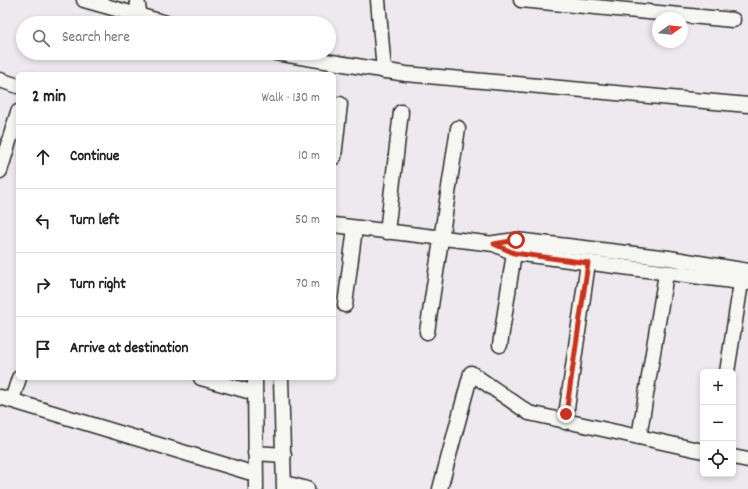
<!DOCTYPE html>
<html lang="en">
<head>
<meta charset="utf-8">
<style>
	body { margin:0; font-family:Dekko,sans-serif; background:#f6f6f6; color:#202124 }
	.controls { position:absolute; right:12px; bottom:12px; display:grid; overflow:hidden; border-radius:6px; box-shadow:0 2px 6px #0003 }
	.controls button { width:36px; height:36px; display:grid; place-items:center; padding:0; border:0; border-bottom:1px solid #e0e0e0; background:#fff; color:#202124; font:20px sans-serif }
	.compass { position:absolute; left:652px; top:12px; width:36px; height:36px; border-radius:50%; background:#fff; box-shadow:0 2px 6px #0003; rotate:75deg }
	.stop { position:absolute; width:12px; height:12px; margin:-9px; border:3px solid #c8321e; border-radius:50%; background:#fff }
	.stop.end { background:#c8321e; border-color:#fff; box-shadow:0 1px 4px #0008 }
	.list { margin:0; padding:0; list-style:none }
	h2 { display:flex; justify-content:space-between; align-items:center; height:52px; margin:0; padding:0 16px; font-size:17px }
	h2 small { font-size:13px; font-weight:400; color:#757577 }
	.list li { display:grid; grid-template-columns:26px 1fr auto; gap:12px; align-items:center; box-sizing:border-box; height:64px; padding:0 16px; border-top:1px solid #e0e0e0 }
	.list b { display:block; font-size:15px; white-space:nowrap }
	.list em { font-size:13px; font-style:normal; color:#757577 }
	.icon { flex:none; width:22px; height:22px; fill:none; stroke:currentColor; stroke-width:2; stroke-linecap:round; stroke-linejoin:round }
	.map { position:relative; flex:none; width:748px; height:489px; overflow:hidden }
	.search { position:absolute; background:#fff; box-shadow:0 2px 6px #0003; left:16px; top:16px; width:320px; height:44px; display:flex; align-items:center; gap:10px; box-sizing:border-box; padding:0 14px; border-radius:22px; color:#757577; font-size:15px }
	.panel { position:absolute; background:#fff; box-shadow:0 2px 6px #0003; left:16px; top:72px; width:320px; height:308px; border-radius:6px }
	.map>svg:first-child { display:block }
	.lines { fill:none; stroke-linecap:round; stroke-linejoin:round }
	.minor-casing { stroke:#2b2b2b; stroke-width:17 }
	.minor { stroke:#f6f6f2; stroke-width:14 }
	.route { stroke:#c8321e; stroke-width:5 }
</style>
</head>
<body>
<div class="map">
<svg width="748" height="489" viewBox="0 0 748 489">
	<rect width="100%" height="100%" fill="#ede9ef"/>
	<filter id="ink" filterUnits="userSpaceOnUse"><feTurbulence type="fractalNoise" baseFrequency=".025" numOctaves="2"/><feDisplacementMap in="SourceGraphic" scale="8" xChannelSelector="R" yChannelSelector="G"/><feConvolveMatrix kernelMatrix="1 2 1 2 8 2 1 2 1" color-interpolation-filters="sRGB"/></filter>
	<g filter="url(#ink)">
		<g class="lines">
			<g class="minor-casing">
				<g id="minor">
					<polyline points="84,0 166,23"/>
					<polyline points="137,0 140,16"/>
					<polyline points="378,0 384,71"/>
					<polyline points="521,0 733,20"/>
					<polyline points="276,53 406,74 748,105"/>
					<polyline points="0,80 18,86"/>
					<polyline points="334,157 340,104"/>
					<polyline points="0,171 18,112"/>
					<polyline points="334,225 494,244 514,253 748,283"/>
					<polyline points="387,232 401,112"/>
					<polyline points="494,243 516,240 669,258 748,271"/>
					<polyline points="345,305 355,228"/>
					<polyline points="427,332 458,128"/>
					<polyline points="500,345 514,253"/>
					<polyline points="727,372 741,283"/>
					<polyline points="201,378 255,393"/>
					<polyline points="255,378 256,489"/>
					<polyline points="281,378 284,489"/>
					<polyline points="0,397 255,474"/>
					<polyline points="12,400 19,378"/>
					<polyline points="565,422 588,263"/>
					<polyline points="639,437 666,274"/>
					<polyline points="255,453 284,455"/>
					<polyline points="733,457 748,460"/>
					<polyline points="285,483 307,489"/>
					<polyline points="440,489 471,373 529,413 703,451"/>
				</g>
			</g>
			<use href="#minor" class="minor"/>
		</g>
	</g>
	<g class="lines" filter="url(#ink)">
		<polyline class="route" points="516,240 494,244 514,253 588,263 566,414"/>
	</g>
</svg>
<div class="controls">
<button>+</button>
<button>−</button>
<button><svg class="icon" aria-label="locate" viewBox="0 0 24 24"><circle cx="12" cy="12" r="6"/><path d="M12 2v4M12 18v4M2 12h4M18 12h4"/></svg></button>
</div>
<svg class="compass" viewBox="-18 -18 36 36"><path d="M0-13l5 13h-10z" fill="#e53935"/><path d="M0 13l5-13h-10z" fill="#757577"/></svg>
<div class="stop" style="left:516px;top:240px"></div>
<div class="stop end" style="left:566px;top:414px"></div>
<div class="search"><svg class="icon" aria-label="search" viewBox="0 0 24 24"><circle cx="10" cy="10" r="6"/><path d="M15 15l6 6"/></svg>Search here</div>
<section class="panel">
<h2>2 min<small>Walk · 130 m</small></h2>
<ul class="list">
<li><svg class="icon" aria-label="ahead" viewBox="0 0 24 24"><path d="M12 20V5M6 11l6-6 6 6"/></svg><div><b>Continue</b></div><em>10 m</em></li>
<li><svg class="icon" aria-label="left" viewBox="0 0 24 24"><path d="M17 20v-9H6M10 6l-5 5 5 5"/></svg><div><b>Turn left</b></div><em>50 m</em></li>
<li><svg class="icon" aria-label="right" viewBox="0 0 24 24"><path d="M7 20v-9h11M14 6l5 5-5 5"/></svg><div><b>Turn right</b></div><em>70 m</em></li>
<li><svg class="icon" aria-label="arrive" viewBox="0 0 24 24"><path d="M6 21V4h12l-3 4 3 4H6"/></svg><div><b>Arrive at destination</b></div></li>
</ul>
</section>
</div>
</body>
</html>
